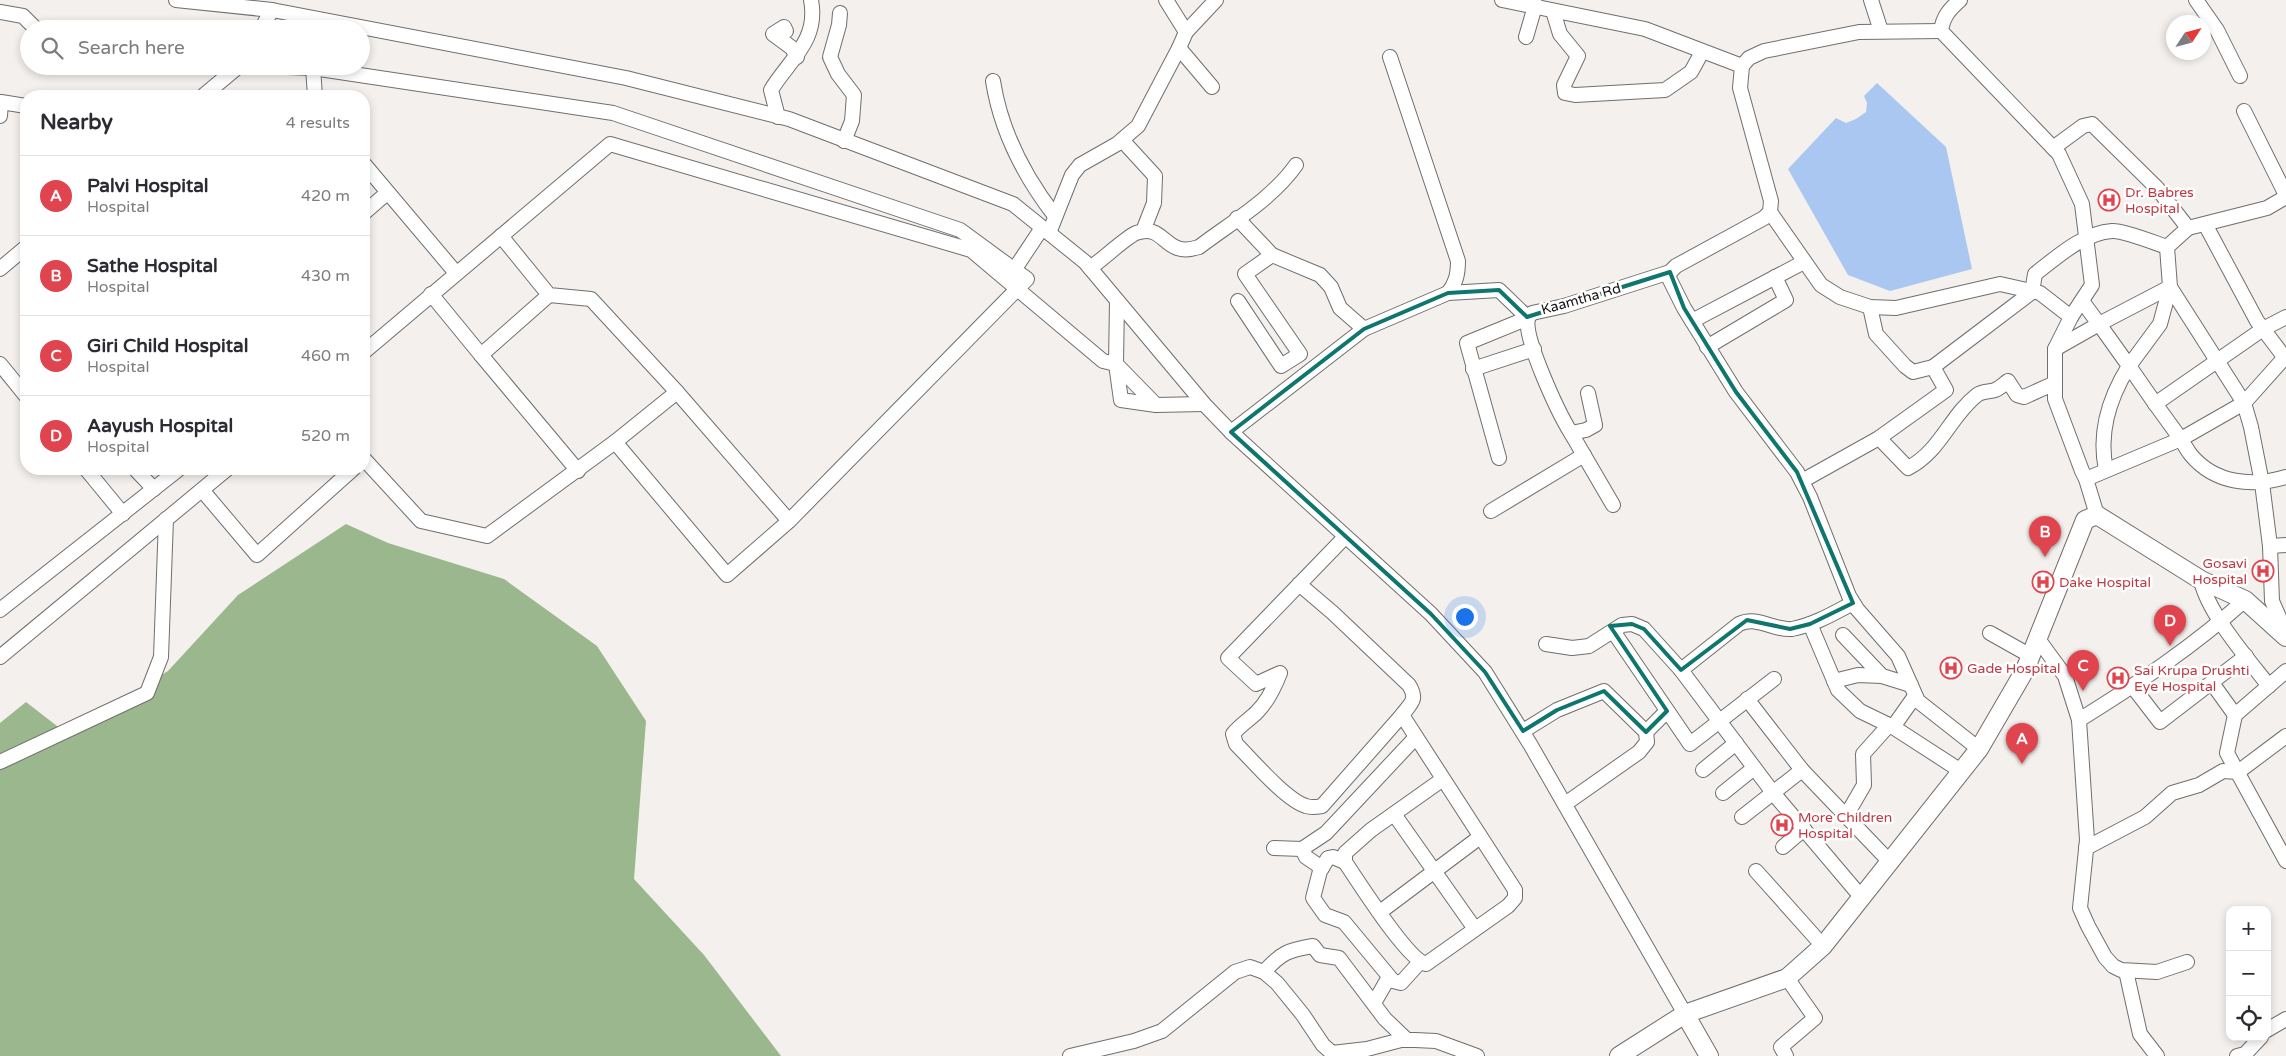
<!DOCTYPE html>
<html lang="en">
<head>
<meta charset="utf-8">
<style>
	body { margin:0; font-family:"Varela Round",sans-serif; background:#f2f2f3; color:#2b2b33 }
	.controls { position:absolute; right:15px; bottom:15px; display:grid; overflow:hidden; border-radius:10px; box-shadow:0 2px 8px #0003 }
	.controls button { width:45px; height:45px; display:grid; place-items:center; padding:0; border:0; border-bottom:1px solid #e1e1e2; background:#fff; color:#2b2b33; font:25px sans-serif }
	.compass { position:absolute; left:2166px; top:15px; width:45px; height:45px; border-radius:50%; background:#fff; box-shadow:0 2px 8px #0003; rotate:54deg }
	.you { position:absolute; left:1464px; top:616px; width:18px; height:18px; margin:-12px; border:4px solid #fff; border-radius:50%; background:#1a73e8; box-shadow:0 0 0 8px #1a73e833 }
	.badge { display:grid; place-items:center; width:32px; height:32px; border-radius:50%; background:#1368d2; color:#fff; font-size:16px; font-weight:700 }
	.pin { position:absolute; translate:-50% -41px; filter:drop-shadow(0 1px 2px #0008) }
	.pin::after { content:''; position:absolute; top:26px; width:18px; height:15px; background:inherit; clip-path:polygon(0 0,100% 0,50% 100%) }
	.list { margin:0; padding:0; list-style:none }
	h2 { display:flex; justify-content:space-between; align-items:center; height:65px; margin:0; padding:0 20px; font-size:21px }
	h2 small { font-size:16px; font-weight:400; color:#7c7c81 }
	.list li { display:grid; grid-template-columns:32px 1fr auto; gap:15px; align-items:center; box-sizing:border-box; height:80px; padding:0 20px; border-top:1px solid #e1e1e2 }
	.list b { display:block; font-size:19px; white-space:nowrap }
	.list p { margin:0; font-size:16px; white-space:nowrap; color:#7c7c81 }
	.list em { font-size:16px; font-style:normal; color:#7c7c81 }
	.icon { flex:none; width:28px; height:28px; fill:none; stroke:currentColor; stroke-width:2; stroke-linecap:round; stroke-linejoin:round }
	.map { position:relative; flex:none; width:2286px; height:1056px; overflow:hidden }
	.search { position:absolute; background:#fff; box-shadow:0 2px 8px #0003; left:20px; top:20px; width:350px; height:55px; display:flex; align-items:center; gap:12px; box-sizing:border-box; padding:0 18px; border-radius:28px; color:#7c7c81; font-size:19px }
	.panel { position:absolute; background:#fff; box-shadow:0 2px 8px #0003; left:20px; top:90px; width:350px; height:385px; border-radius:20px }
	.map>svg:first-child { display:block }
	.forest { fill:#9ab78d }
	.water { fill:#aac7f1 }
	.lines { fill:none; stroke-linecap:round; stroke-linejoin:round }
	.minor-casing { stroke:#716e6b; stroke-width:16 }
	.major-casing { stroke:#716e6b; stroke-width:20 }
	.minor { stroke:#fff; stroke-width:14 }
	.major { stroke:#fff; stroke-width:18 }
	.marked { fill:none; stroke:#0f766e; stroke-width:4; stroke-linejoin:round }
	.labels { text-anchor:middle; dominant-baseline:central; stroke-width:5; stroke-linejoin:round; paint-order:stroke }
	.health-label { font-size:14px; fill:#be3a42; stroke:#fff; text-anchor:start }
	.street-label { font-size:14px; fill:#161514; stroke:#fff }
</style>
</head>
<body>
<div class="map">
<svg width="2286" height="1056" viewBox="0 0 2286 1056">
	<rect width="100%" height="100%" fill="#f4f0ed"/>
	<polygon class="forest" points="346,524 388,543 504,579 597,646 646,721 634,879 704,955 781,1056 0,1056 0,723 26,702 66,733 168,671 238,595"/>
	<polygon class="water" points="1877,83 1946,147 1972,269 1890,291 1848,275 1788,169 1836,118 1846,123 1856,119 1866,112 1867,103 1864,96"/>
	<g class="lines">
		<g class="minor-casing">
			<g id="minor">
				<polyline points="176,0 272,10 626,78 789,119 1013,204 1085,262 1204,404 1231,432 1431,614 1485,672 1530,744 1685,1014"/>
				<polyline points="1166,0 1186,32"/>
				<polyline points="1502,0 1645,29 1742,66"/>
				<polyline points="1871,0 1881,31"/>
				<path d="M 1960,0 C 1950,9 1943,16 1941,31 L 2059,154 L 2082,204 L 2092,285 L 2071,317 L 2055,349 L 2055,399 L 2082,471 L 2086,479 L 2097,515"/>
				<polyline points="2196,0 2217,30 2240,76"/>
				<polyline points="1553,11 1560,34 1578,56 1564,85 1565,93 1575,95 1665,90 1691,72 1702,52"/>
				<polyline points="0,12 23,16 36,29"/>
				<polyline points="840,13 839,25 830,57 838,74 854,95 852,121 844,141"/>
				<polyline points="261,29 272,10"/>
				<polyline points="786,31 784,27 773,34 792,48 797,57"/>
				<polyline points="1941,31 1859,32 1764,51 1749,58 1742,66 1740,88 1771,201 1770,212 1764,218 1676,266 1670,272 1669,278 1684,308 1736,392 1797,472 1810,497 1849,596 1857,609 1898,656 1918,701 1979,749"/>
				<polyline points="1526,37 1535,6 1534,0"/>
				<path d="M 1390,57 L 1458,261 C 1458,274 1456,283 1448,293"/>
				<polyline points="263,66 313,68 613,113 960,230 1027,279 789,521 727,575 615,442 677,392"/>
				<polyline points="313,68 315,96"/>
				<path d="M 993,81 C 1001,132 1024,176 1055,216"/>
				<polyline points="1212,87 1179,48 1186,32 1216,0"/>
				<polyline points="203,96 239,66"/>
				<polyline points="2244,111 2286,195"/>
				<polyline points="0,116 1,102 26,106"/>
				<path d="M 778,117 L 771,90 C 789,60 819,41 811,0"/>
				<polyline points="1122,140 1155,176 1154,203 1143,231"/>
				<polyline points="2053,148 2083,126 2092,124 2157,188 2188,228 2267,208 2286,197"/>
				<polyline points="364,164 456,273"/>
				<polyline points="1770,212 1821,285 1840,297 1870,307 1896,308 2000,284 2040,293 2071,317"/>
				<polyline points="364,213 387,193"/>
				<path d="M 1237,218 L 1272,255 L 1320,275 L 1331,287 L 1340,308 L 1364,329 L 1448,293 L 1499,290 L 1528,318 C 1523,338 1559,414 1571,433 L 1586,430 L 1595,425 L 1588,393"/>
				<polyline points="2205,224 2257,321 2285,358"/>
				<path d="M 2188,228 L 2167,247 L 2170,287 L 2160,324 L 2129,366 C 2146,391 2163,415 2180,438 C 2184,444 2187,450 2191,455 C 2215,484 2253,487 2286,477"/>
				<polyline points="1049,233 1072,175 1080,165 1117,144 1138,126 1179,48"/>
				<polyline points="501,236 549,295 591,299 677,392 789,521"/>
				<path d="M 1090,268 C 1102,260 1125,238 1136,233 C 1166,222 1163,259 1199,247 C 1232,222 1272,199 1296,165"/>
				<polyline points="0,269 26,247"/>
				<polyline points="1014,270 1042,228"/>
				<polyline points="431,294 481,355"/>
				<polyline points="549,295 481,355 578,471"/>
				<polyline points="1117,301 1116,364 1121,400 1156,405 1204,404"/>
				<polyline points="1238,301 1281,366 1300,354 1245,274 1272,255"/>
				<polyline points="2082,301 2099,324 2170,287 2244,403 2251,427 2262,483 2270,546 2272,601 2286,633"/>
				<polyline points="1870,307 1876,334 1905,366 1913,372 1933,367"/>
				<polyline points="1692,321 1804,262"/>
				<polyline points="1707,347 1786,300 1775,277"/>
				<path d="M 2055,349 L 2099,324 L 2129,366 C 2109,398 2098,432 2106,470"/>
				<polyline points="364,352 610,144 971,250 1103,361 1116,364 1156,405"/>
				<polyline points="0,364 26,396"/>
				<polyline points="1473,369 1534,349"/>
				<polyline points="2155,404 2263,329 2286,317"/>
				<polyline points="1231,432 1364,329"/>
				<polyline points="1571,433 1613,505"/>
				<path d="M 1879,438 L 1908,468 C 1940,452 1950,416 1977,395 C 1982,391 1990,392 1995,390 C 2000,388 2004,384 2008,381 L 2017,395 L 2024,397 L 2055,383"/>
				<polyline points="1499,458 1467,343 1528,318 1532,313 1564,306 1670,272"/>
				<polyline points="364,459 421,521 487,536 615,442"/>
				<polyline points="86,469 123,514"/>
				<polyline points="135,469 154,489"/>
				<polyline points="2086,479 2181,439 2244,403 2286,356"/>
				<path d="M 1802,481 L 1879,438 L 1946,390 L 1933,367 L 2032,292 L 2035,274 C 2057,257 2083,233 2112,231 C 2123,230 2155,243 2167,247"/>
				<polyline points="202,490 257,555 353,469"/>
				<polyline points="1491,511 1584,455"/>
				<polyline points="2270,546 2286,545"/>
				<path d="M 2201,580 C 2207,612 2248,659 2269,686"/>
				<path d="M 1299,584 L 1333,613 L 1409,685 C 1418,700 1411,703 1402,715 L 1322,806 C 1316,807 1312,808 1306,806 C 1286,800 1252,760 1236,744 L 1233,734 C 1240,725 1249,720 1257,712 C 1268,701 1275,686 1280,673 L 1256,684 L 1228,658 L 1345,537"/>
				<polyline points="0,610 179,469"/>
				<polyline points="1810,624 1838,690 1860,711 1893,727"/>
				<polyline points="1613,631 1690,744 1774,679"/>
				<polyline points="1990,633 2031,656"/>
				<polyline points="1843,635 1882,676 1911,685"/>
				<polyline points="2038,639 2065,676 2079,720"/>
				<polyline points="1546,644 1572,648 1589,646 1622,625 1632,624 1644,629 1681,670 1774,794 1862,898"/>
				<polyline points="0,657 227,469"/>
				<path d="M 1681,670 L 1739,624 C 1758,615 1773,631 1792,629 C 1814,625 1834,613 1853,603"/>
				<polyline points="1834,681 1858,675 1882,676"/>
				<polyline points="2212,683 2235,715 2286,671"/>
				<polyline points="2133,687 2160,722 2246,656"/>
				<polyline points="1915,696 1893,727 1961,771"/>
				<polyline points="1747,699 1802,770"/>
				<path d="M 1402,715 L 1515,890 L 1515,898 L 1508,906 L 1426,964 C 1407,959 1358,881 1345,862 L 1345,853 L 1371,830 L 1443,779"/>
				<polyline points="2235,715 2227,753 2286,861"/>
				<polyline points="1523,731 1557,710 1604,691 1646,732 1667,711"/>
				<polyline points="0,762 147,693 161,657 166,519"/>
				<polyline points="1703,770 1736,743"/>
				<polyline points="1723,793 1754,768"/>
				<polyline points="1565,804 1639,752 1647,742 1646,732"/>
				<polyline points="1394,814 1475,929"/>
				<polyline points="1846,816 1864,785 1863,754 1889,725"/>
				<polyline points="1742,817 1802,770 1890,862"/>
				<polyline points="1783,847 1804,829"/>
				<polyline points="1274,848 1302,849 1326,833 1416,737"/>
				<polyline points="2086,848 2145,817 2172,793 2199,785 2223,771 2238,772 2286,736"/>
				<polyline points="1302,849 1306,857 1322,868"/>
				<polyline points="1345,862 1333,857 1328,858 1320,871 1313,898 1325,915 1344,922 1393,981 1401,983 1420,962"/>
				<polyline points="1756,871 1823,946"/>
				<polyline points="1380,912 1480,837"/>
				<path d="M 2187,962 L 2157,972 L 2121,970 L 2113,966 L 2105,957 L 2088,926 L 2080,908 L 2087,840 L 2079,720 C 2137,684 2194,646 2245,600"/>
				<polyline points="2126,971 2140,1034 2157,1056"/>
				<path d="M 1264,972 C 1281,953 1288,950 1313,946 L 1320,955 L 1339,958 L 1385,1019 L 1407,1040"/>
				<polyline points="1374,1003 1389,977"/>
				<polyline points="2267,1030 2286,1019"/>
				<polyline points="1070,1056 1134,1041 1162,1031 1235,972 1250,967 1264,972 1277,983 1303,1015 1323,1045 1332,1053 1367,1049 1401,1040 1415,1040 1436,1041 1477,1056"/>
				<polyline points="1786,1056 1781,1047 1815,1018 1787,978"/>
				<polyline points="2237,1056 2245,1054 2261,1037"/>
			</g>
		</g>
		<g class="major-casing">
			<g id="major">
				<polyline points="1685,1014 1709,1056"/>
				<polyline points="1619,1056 1685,1014 1787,978 1823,946 1979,749 2025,670 2085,520 2097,515 2201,580 2245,600 2286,637"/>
			</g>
		</g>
		<use href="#minor" class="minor"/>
		<use href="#major" class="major"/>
	</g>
	<path class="marked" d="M 1670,272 L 1684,308 L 1736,392 L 1797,472 L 1853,603 L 1810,624 L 1790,629 L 1747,620 L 1681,670 L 1644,629 L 1632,624 L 1610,626 L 1667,711 L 1646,732 L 1604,691 L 1557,710 L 1523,731 L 1485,672 L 1431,614 L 1231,432 L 1364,329 L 1448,293 L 1499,290 L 1527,317 Z"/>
	<defs>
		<g id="hospital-ring" transform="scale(1.125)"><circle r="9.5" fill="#fff" stroke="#e0444e" stroke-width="1.5"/><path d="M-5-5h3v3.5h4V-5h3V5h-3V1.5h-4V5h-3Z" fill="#e0444e"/></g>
	</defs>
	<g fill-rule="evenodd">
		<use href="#hospital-ring" x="2109" y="200"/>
		<use href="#hospital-ring" x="2263" y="571"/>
		<use href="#hospital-ring" x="2043" y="582"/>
		<use href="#hospital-ring" x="1951" y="668"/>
		<use href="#hospital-ring" x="2118" y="678"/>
		<use href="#hospital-ring" x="1782" y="825"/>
	</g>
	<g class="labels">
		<g class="health-label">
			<text x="2125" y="192">Dr. Babres<tspan x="2125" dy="16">Hospital</tspan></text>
			<text x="2247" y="563" text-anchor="end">Gosavi<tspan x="2247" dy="16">Hospital</tspan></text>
			<text x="2059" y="582">Dake Hospital</text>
			<text x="1967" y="668">Gade Hospital</text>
			<text x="2134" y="670">Sai Krupa Drushti<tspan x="2134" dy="16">Eye Hospital</tspan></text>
			<text x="1798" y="817">More Children<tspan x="1798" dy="16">Hospital</tspan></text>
		</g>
		<g class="street-label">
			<text transform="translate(1581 299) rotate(-16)">Kaamtha Rd</text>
		</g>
	</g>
</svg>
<div class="controls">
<button>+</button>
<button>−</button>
<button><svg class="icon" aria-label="locate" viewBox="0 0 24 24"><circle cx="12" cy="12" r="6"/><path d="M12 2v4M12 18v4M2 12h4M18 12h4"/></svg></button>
</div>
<svg class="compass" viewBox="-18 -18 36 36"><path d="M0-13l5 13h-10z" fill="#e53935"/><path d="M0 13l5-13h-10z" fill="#7c7c81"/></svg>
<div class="you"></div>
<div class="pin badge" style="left:2022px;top:764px;background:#e0444e">A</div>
<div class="pin badge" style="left:2045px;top:557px;background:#e0444e">B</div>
<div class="pin badge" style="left:2083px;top:691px;background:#e0444e">C</div>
<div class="pin badge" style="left:2170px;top:646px;background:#e0444e">D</div>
<div class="search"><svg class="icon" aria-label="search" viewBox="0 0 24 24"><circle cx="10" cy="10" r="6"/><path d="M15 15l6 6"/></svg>Search here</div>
<section class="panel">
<h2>Nearby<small>4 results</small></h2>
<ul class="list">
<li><span class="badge" style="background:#e0444e">A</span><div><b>Palvi Hospital</b><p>Hospital</p></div><em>420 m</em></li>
<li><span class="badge" style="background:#e0444e">B</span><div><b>Sathe Hospital</b><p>Hospital</p></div><em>430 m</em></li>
<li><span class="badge" style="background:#e0444e">C</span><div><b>Giri Child Hospital</b><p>Hospital</p></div><em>460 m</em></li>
<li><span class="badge" style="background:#e0444e">D</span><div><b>Aayush Hospital</b><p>Hospital</p></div><em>520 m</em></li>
</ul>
</section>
</div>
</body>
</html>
